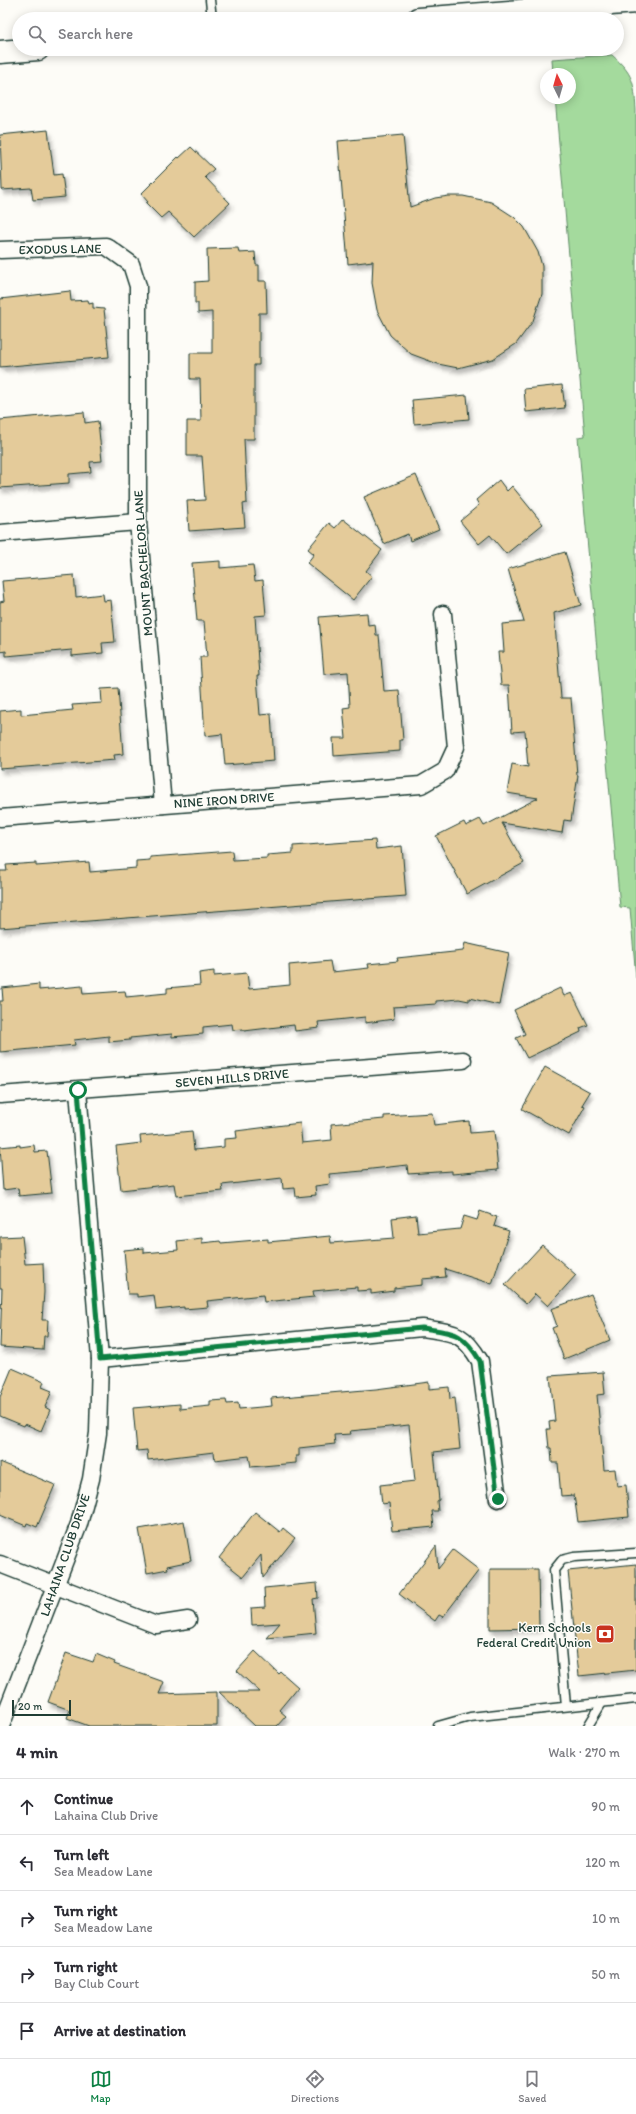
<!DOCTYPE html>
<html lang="en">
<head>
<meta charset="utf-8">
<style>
	body { margin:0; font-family:Itim,sans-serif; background:#f7f7f7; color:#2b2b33 }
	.compass { position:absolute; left:540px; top:68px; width:36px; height:36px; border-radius:50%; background:#fff; box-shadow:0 2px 10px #0003; rotate:355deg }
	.scale { position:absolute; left:12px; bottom:10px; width:59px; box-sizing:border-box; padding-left:4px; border:2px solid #1f3d34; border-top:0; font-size:11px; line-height:14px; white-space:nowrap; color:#1f3d34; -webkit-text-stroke:3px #fdfcf7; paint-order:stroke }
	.stop { position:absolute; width:12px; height:12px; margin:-9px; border:3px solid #0b8043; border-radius:50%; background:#fff }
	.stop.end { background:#0b8043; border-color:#fff; box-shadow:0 1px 4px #0008 }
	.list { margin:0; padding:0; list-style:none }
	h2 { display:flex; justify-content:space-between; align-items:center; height:52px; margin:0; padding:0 16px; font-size:17px }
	h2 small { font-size:13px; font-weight:400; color:#7c7c81 }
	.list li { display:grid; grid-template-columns:26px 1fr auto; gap:12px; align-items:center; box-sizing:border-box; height:56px; padding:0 16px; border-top:1px solid #e1e1e2 }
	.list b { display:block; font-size:15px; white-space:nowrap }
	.list p { margin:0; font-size:13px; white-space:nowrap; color:#7c7c81 }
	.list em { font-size:13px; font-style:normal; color:#7c7c81 }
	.icon { flex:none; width:22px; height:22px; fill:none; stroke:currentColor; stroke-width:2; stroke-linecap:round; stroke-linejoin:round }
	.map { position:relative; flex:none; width:636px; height:1726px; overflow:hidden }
	.search { position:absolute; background:#fff; box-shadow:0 2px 10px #0003; left:12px; right:12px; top:12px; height:44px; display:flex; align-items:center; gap:10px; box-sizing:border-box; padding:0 14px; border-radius:22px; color:#7c7c81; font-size:15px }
	.sheet { height:332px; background:#fff }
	nav { display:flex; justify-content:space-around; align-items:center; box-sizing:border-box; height:56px; border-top:1px solid #e1e1e2; background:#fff; font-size:11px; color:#7c7c81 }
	nav a { display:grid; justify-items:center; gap:2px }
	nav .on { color:#0b8043 }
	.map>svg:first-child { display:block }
	.green { fill:#a4da9d; stroke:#628c68 }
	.building { fill:#e4cb9a; stroke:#1f3d34; filter:url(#shadow) }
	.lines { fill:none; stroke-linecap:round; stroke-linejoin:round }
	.lane-casing { stroke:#1f3d34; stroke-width:11 }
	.street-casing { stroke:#1f3d34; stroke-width:19 }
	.secondary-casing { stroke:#1f3d34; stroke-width:25 }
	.lane { stroke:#fdfcf7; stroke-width:8 }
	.street { stroke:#fdfcf7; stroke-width:16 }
	.secondary { stroke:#fdfcf7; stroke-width:22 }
	.route { stroke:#0b8043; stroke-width:5 }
	.labels { text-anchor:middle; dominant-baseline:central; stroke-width:3; stroke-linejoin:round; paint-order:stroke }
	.street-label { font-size:13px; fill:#1f3d34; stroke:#fdfcf7 }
	.poi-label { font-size:13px; fill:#1f3d34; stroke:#fdfcf7; text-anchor:end }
</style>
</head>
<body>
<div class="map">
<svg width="636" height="1726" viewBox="0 0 636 1726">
	<defs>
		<filter id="shadow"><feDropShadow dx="2.5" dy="4.5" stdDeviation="2" flood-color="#0004"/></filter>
	</defs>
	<rect width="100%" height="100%" fill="#fdfcf7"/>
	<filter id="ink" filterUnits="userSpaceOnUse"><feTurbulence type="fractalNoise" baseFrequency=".025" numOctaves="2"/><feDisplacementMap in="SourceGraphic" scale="8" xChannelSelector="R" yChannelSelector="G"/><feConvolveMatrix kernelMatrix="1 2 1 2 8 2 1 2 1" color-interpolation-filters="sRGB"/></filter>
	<g filter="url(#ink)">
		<path class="green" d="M 612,55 C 634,75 634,82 636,110 L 636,978 L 630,908 L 620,907 L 578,437 L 585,436 L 555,98 L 570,98 L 570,74 L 553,74 L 552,59 Z"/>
		<g class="building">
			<polygon points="48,130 54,175 62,174 65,197 33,200 31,188 2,190 0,135"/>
			<polygon points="403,135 410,207 435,198 449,196 463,196 491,202 514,217 524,227 538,252 542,266 542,294 533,321 516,344 493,359 458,368 438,364 411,354 390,335 377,310 372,283 373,261 348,264 338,141"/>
			<polygon points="191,147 214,169 205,177 230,203 194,237 168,212 161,218 146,203 148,202 141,194 178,157 179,158"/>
			<polygon points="238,248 239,253 255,252 256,265 259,265 259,281 266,281 267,313 259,313 259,365 254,365 254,439 244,439 247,503 243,504 245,527 189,531 187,501 205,500 202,456 187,456 187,421 201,421 200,379 190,379 190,353 212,353 212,312 198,313 198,303 195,303 195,282 208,281 207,249"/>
			<polygon points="70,291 71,301 88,300 89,304 93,303 93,308 104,309 109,357 0,367 0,299"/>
			<polygon points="562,385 565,408 526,412 524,389"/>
			<polygon points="467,395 469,419 414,424 412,400"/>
			<polygon points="84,412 85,423 98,421 102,461 90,462 91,472 69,474 69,483 0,488 0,420"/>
			<polygon points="416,475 439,529 410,541 408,534 384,544 364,497"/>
			<polygon points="499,480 507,491 512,486 543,524 506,554 490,535 479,544 460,521 479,505 476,500"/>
			<polygon points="343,519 382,550 366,571 372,576 353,600 307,563 314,554 308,549 329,523 335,528"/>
			<polygon points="565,552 581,605 554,613 561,698 571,698 577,775 578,775 571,821 564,820 562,833 502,823 524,863 467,894 436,836 464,822 466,826 480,819 484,826 538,798 507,793 512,764 528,767 525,731 512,732 509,685 501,685 498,652 504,652 502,624 524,622 508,569"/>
			<polygon points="220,561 220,568 253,565 255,581 263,580 266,615 255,616 259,676 257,676 260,715 271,714 274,761 225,765 222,734 205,736 200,657 207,657 204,621 197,621 192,563"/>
			<polygon points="74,575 76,597 103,594 104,601 111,600 115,642 102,643 103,653 72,656 72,650 6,656 6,651 0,652 0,602 4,601 2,581"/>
			<polygon points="367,613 368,625 375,624 376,635 379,635 384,691 399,690 403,740 400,740 400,751 334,756 333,738 346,738 343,708 350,707 348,672 324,674 319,617"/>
			<polygon points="118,688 123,754 114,755 115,760 0,769 0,711 21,709 21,715 73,710 72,705 102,703 101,689"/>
			<polygon points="375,840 376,849 402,846 406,896 0,928 0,871 7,871 6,865 36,863 36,866 89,862 90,872 136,868 136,861 150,860 150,857 232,851 233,860 267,858 267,855 293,853 293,846"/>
			<polygon points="465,943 509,953 499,1005 469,998 469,1001 459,999 436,1001 436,1004 393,1007 394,1019 365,1023 365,1017 318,1022 319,1028 295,1031 294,1025 244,1031 243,1029 233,1030 232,1024 203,1027 203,1034 172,1037 172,1034 130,1038 130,1040 109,1042 109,1036 74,1040 75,1045 0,1052 0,1001 3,1001 2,988 39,984 39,990 82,986 83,994 125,991 126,997 167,993 167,988 200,985 199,973 214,971 214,976 247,973 249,989 290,985 289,965 330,961 332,972 369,968 368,964 398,961 397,958 463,951"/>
			<polygon points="560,988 564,996 572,993 588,1025 580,1028 581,1032 527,1058 516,1038 525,1034 514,1010"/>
			<polygon points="545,1067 590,1092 582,1105 585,1106 569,1135 522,1109"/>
			<polygon points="432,1113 434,1125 469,1121 470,1133 494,1131 498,1170 452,1174 452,1171 408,1174 407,1165 363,1170 363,1171 329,1174 330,1184 315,1186 316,1195 296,1197 295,1188 283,1189 282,1178 222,1185 223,1191 176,1196 174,1184 121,1190 116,1146 141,1143 140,1136 192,1131 194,1150 224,1147 224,1139 237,1138 236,1131 300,1123 302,1143 332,1140 331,1124 384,1119 384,1116"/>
			<polygon points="20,1145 20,1147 34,1145 35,1152 47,1151 52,1193 19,1196 18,1188 3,1190 0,1147"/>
			<polygon points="480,1211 497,1217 494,1226 509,1231 492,1284 445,1269 446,1277 422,1279 422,1285 394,1288 394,1291 371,1294 371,1290 357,1291 357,1287 345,1288 313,1291 314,1297 264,1302 263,1295 207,1301 208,1307 184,1309 184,1307 156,1310 154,1295 137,1297 137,1294 128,1294 124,1250 144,1248 144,1253 178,1250 177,1241 202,1238 202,1243 220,1241 221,1243 268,1239 268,1242 330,1236 331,1243 394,1238 392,1218 416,1215 418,1233 460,1229 464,1216 477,1220"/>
			<polygon points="22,1236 25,1264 43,1263 44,1292 42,1320 48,1320 47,1336 44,1336 43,1350 0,1347 2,1288 0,1288 0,1237"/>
			<polygon points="542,1245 576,1275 548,1306 535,1294 526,1304 505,1285"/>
			<polygon points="591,1294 610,1340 564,1359 552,1328 557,1326 551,1309"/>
			<polygon points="12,1368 44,1382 42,1387 52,1391 45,1407 50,1410 41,1431 25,1424 24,1426 0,1416 0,1397"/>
			<polygon points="603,1372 605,1394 597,1395 604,1470 615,1469 617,1486 626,1485 629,1517 578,1522 574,1495 561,1496 558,1463 552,1463 551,1448 549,1448 547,1429 550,1429 549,1422 555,1421 550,1376"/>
			<polygon points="429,1382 429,1389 449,1387 450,1399 455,1398 460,1449 434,1452 439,1500 437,1501 438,1511 432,1511 434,1527 392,1531 389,1503 382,1504 380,1485 415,1481 409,1425 350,1431 351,1434 334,1435 335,1444 299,1448 299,1456 296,1456 296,1463 251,1467 249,1456 215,1460 214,1452 148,1460 147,1450 137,1451 133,1408 180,1404 180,1409 210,1406 210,1401 226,1400 227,1404 238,1403 239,1409 272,1406 271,1398 376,1389"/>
			<polygon points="0,1462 55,1485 37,1527 27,1523 26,1526 0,1515"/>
			<polygon points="255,1512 280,1532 283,1528 295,1538 263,1578 261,1555 243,1577 219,1558"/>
			<polygon points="184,1521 191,1561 167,1566 168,1569 147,1573 139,1529"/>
			<polygon points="436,1546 438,1569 453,1550 479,1570 443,1617 439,1615 435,1621 399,1594"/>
			<polygon points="636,1564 636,1670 579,1676 568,1571"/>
			<polygon points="490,1569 538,1569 539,1628 490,1629"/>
			<polygon points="317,1583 318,1598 313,1599 316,1633 267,1638 280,1623 252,1625 251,1608 265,1607 264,1588"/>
			<polygon points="255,1651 279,1674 281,1672 298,1687 279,1710 286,1716 277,1726 255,1726 219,1692 260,1692 237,1671"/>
			<polygon points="66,1653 93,1662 96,1654 115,1662 114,1664 164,1682 159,1694 217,1692 217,1726 89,1726 67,1718 70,1710 48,1702"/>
		</g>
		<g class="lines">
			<g class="lane-casing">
				<g id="lane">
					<polyline points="210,0 212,19"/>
					<polyline points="566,1706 554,1570 562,1560 574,1557 636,1553"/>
					<polyline points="438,1726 470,1717 636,1699"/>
					<polyline points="588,1726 602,1703"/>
				</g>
			</g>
			<g class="street-casing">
				<g id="street">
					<polyline points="0,250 106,246 131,264 138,286 138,522 163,805"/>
					<polyline points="0,533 138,522"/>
					<polyline points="0,818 421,785 445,771 456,747 443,614"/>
					<polyline points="0,1095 463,1060"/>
					<path d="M 100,1359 L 422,1328 C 454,1333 462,1331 480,1361 L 498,1499"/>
					<polyline points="0,1564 156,1625 188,1620"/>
					<polyline points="1,1726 79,1524 91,1479 98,1433 100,1359 78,1090"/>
				</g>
			</g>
			<g class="secondary-casing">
				<g id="secondary">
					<polyline points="418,19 636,2"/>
					<polyline points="0,52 38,49"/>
				</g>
			</g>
			<use href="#lane" class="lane"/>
			<use href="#street" class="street"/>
			<use href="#secondary" class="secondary"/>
		</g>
	</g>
	<g class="lines" filter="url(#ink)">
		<path class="route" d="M 78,1090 L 100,1359 L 422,1328 C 454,1333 462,1331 480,1361 L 498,1499"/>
	</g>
	<defs>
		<g id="bank-square" transform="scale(1)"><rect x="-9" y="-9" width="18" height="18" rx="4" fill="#c8321e" stroke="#fdfcf7"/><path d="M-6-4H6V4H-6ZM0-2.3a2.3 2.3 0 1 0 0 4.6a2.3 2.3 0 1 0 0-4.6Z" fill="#fff"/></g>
	</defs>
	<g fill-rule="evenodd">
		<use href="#bank-square" x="605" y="1634"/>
	</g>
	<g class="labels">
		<g class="street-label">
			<text transform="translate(60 249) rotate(-1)">EXODUS LANE</text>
			<text transform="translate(143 563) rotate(-94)">MOUNT BACHELOR LANE</text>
			<text transform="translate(224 800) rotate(-4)">NINE IRON DRIVE</text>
			<text transform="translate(232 1078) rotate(-5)">SEVEN HILLS DRIVE</text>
			<text transform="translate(65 1555) rotate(-71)">LAHAINA CLUB DRIVE</text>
		</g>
		<g class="poi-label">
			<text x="591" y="1627">Kern Schools<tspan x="591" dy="15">Federal Credit Union</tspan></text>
		</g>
	</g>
</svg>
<svg class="compass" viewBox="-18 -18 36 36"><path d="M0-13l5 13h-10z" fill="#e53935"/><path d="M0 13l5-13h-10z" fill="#7c7c81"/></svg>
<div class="scale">20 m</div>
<div class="stop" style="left:78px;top:1090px"></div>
<div class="stop end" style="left:498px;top:1499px"></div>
<div class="search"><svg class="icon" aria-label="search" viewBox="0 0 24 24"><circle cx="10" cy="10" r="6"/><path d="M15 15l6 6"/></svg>Search here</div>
</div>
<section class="sheet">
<h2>4 min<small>Walk · 270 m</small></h2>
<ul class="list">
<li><svg class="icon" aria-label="ahead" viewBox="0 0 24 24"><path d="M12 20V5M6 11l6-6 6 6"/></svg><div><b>Continue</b><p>Lahaina Club Drive</p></div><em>90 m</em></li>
<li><svg class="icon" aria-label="left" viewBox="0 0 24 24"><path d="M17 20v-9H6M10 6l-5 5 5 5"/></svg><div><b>Turn left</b><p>Sea Meadow Lane</p></div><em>120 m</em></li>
<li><svg class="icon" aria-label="right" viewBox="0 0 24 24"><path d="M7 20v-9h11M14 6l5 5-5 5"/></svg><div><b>Turn right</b><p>Sea Meadow Lane</p></div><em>10 m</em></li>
<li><svg class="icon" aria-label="right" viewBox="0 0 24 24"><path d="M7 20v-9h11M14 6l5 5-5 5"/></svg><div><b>Turn right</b><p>Bay Club Court</p></div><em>50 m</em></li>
<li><svg class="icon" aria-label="arrive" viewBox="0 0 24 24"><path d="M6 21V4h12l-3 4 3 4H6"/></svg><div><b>Arrive at destination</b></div></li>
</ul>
</section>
<nav>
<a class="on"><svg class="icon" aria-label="map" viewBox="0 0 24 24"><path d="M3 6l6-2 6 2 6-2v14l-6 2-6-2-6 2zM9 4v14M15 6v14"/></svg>Map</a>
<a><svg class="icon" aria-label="directions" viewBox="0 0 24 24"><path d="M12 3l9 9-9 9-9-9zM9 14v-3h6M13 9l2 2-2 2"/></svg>Directions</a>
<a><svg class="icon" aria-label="saved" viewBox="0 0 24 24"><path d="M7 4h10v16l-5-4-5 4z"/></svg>Saved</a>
</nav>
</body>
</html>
